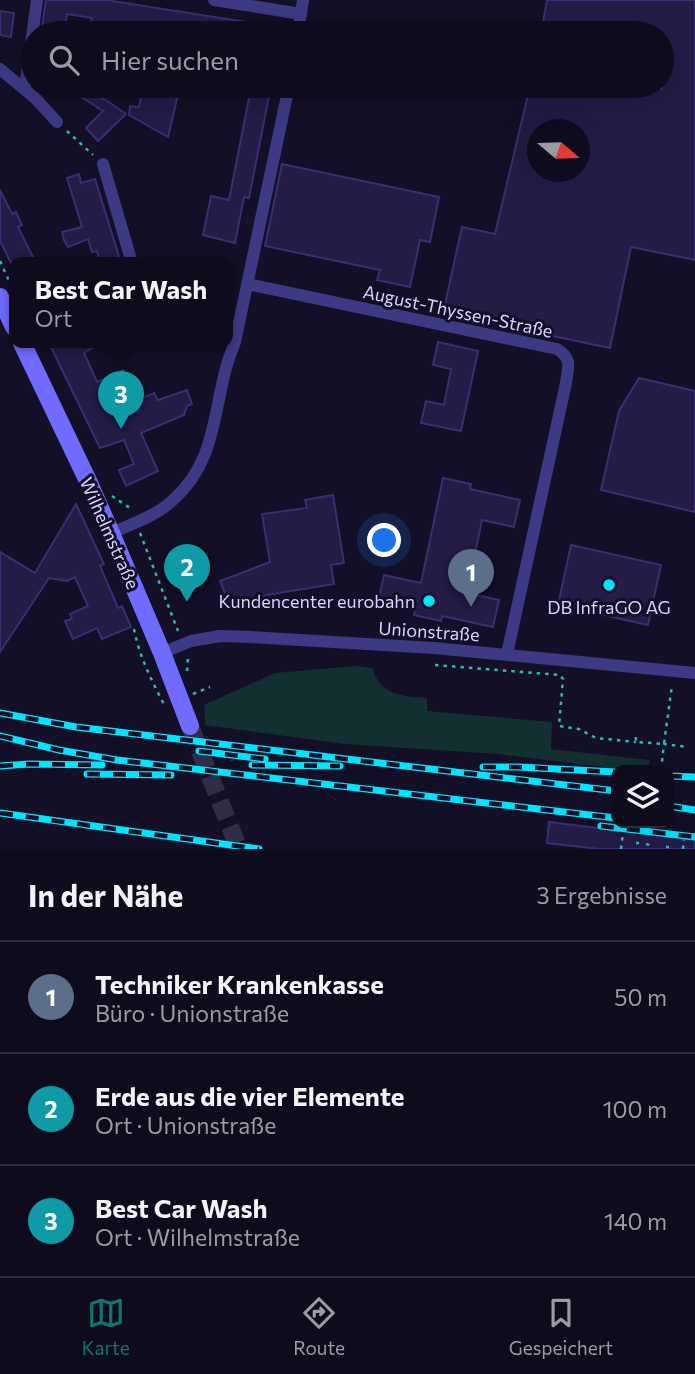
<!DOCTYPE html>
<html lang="de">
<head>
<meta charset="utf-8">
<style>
	body { margin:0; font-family:Commissioner,sans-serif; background:#171425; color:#f1f3f6 }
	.controls { position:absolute; right:21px; bottom:21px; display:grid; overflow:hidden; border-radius:14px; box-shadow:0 7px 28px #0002 }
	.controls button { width:63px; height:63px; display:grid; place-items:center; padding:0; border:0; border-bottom:2px solid #2e2b3b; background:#0e0b1c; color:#f1f3f6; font:35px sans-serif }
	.compass { position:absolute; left:527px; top:119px; width:63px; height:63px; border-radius:50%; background:#0e0b1c; box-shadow:0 7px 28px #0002; rotate:109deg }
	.you { position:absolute; left:385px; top:541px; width:24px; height:24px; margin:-18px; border:5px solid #fff; border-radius:50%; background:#1a73e8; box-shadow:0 0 0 10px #1a73e833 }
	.badge { display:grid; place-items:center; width:46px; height:46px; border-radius:50%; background:#0f766e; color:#fff; font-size:23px; font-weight:700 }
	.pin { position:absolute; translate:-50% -58px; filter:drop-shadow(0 2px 4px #0008) }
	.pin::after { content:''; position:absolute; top:37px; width:24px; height:21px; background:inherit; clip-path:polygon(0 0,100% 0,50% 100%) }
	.popup { position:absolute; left:9px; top:257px; width:224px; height:91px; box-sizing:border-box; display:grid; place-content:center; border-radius:14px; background:#0e0b1c; filter:drop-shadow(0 2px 5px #0005); font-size:23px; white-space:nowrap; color:#9b9ba3 }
	.popup b { font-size:26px; color:#f1f3f6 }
	.popup::after { content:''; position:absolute; left:50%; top:100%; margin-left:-14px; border:14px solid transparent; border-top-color:#0e0b1c }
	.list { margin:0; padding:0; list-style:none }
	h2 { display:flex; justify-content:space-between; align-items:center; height:91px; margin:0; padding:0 28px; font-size:30px }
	h2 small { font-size:23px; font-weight:400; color:#9b9ba3 }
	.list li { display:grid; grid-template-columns:46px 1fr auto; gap:21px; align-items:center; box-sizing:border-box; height:112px; padding:0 28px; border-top:2px solid #2e2b3b }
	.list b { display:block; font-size:26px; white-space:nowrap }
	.list p { margin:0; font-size:23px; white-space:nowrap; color:#9b9ba3 }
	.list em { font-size:23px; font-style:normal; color:#9b9ba3 }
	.icon { flex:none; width:38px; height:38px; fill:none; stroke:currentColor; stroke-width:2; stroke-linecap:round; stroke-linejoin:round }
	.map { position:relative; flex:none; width:695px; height:849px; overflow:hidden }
	.search { position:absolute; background:#0e0b1c; box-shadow:0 7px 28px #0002; left:21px; right:21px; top:21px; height:77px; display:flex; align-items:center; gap:18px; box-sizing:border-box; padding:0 24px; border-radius:38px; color:#9b9ba3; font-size:26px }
	.sheet { height:427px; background:#0e0b1c }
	nav { display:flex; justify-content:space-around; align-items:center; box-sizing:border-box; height:98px; border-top:2px solid #2e2b3b; background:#0e0b1c; font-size:19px; color:#9b9ba3 }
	nav a { display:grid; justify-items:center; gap:4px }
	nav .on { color:#0f766e }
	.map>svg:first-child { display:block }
	.green { fill:#12302f }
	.building { fill:#241b47; stroke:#3b2d73; stroke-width:2; fill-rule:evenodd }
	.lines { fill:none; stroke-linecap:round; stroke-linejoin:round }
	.secondary-tunnel { stroke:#312d47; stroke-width:18; stroke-dasharray:18 9; stroke-linecap:butt }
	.path { stroke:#2fb8b0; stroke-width:2.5; stroke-dasharray:3.5 5; stroke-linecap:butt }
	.minor { stroke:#3d3a85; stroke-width:12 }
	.secondary { stroke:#6f6bff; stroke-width:18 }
	.rail-casing { stroke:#00e5ff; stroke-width:7 }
	.rail { stroke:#130f26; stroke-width:4.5; stroke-dasharray:13; stroke-linecap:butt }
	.poi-dot { fill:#00e5ff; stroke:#130f26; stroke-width:2.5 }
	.labels { text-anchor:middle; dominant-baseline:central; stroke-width:6; stroke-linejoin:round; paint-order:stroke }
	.street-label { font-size:18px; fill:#d9d4ff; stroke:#130f26 }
	.poi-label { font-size:18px; fill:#d9d4ff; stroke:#130f26; text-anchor:end }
</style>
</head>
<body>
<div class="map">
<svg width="695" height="849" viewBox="0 0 695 849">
	<rect width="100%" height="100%" fill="#130f26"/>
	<path class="green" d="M 357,666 L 372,668 C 381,696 402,696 427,698 L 427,711 L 552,722 L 551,749 L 650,760 L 649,770 L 629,770 L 498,754 L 345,744 L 205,725 L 204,705 L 275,673 Z"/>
	<g class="building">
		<polygon points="46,0 112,0 112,1 278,27 277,33 99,33 100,24 91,22 92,18 67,14 64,33 41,33"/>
		<path d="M 547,0 L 695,0 L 695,260 L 631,247 L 610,348 L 443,313 L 462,227 L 495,234 L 530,86 L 649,86 L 662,89 L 662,33 L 541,33 ZM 537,130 L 579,130 L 579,172 L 537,172 Z"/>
		<polygon points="0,11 14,13 11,37 0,35"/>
		<polygon points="64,86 85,86 126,114 98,141 86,128 103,111"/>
		<polygon points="143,86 180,86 168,137 129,115 130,106 139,107"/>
		<polygon points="250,93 269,96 249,198 244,197 235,243 203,235 211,196 229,200"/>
		<polygon points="282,164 439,197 430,242 420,240 410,287 377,280 380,270 265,246"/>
		<polygon points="79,174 81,183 95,179 121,263 100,263 97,251 92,252 88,239 68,247 64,240 62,232 82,227 67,178"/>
		<polygon points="0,190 12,214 16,212 22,225 18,227 36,263 11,263 0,241"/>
		<polygon points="438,342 478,351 461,431 421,423 426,401 444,405 451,369 433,365"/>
		<polygon points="49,343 101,343 84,353 97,382 123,370 128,380 109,389 116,409 154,393 158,400 187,390 192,404 187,406 184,415 141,433 158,471 126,486 119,470 134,464 124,440 100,448"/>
		<polygon points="639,378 695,391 695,512 601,490 619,411"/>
		<polygon points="443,478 471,484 470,489 520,500 514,527 482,520 467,593 499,600 493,627 442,616 441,621 414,615 415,610 378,602 384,575 421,583"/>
		<polygon points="333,495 344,563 331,565 334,584 267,595 231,608 220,581 270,562 262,514 307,508 305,500"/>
		<polygon points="76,504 104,564 100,566 118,608 122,606 131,627 102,639 97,628 73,639 65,621 72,619 70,614 88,606 75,577 67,581 49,578 0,652 0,552 35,573"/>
		<polygon points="571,545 661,565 648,625 558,605"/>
		<polygon points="549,822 695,840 695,849 599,849 547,843"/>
	</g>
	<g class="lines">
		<polyline class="secondary-tunnel" points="190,726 239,849"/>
		<g class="path">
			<polyline points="67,131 93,155"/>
			<polyline points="0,261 11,285"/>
			<polyline points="112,496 130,508 131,511"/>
			<polyline points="140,533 178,631"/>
			<path d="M 134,629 C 139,655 151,680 164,704"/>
			<polyline points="435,665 560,675 563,679 559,726 579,729 596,738 636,742"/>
			<polyline points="187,671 188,657"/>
			<polyline points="193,694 210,687"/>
			<polyline points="636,737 636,742 664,744 672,685"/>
			<polyline points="661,770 664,744 688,747"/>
			<polyline points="636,843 639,843"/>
			<polyline points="646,844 650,845"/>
			<polyline points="666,847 669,847"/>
			<polyline points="621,849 623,833"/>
			<polyline points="683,849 684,840"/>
		</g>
		<g class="minor">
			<polyline points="214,0 301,14"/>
			<polyline points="298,33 303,0"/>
			<polyline points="0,69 36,99 57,122"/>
			<polyline points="25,88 37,0"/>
			<polyline points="103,164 132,263"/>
			<path d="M 247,284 L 557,349 C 573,359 568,367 566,383 L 507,654"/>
			<path d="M 111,533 C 132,524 156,516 173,500 C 214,464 213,417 226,368 C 228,359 232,351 235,342 L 289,86"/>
			<polyline points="162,653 191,641 220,636 251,637 434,648 695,673"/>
		</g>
		<g class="secondary">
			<polyline points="0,297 14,327"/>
			<polyline points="22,343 89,483 111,533 162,653 190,726"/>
		</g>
		<g class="rail-casing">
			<g id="rail">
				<polyline points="0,713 76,727 616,791"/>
				<polyline points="0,736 59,750 117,760 616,818"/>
				<polyline points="199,751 265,759"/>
				<polyline points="252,765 340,766"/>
				<polyline points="0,766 29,764 102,765"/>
				<polyline points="483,767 518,767 616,772"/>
				<polyline points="87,774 171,775"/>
				<polyline points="669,776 695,777"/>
				<polyline points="669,806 695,810"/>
				<polyline points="0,813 259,849"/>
				<polyline points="601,826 695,837"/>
			</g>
		</g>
		<use href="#rail" class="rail"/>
	</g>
	<g class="poi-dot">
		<circle cx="609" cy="585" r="7"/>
		<circle cx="429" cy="601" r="7"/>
	</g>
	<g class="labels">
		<g class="street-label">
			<text transform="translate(458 311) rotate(12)">August-Thyssen-Straße</text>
			<text transform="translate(110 533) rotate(66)">Wilhelmstraße</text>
			<text transform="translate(429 631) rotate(4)">Unionstraße</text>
		</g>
		<g class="poi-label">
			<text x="415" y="601">Kundencenter eurobahn</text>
			<text x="609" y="607" text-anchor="middle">DB InfraGO AG</text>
		</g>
	</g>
</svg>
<div class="controls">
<button><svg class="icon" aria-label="layers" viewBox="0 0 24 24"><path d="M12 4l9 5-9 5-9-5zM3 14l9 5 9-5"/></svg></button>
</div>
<svg class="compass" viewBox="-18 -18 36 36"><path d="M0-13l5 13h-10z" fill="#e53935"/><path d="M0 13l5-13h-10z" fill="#9b9ba3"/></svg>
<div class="you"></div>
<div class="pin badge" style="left:471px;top:607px;background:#5c6f8a">1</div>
<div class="pin badge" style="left:187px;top:602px;background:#0f9aa8">2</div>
<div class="pin badge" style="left:121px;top:429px;background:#0f9aa8">3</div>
<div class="popup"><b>Best Car Wash</b>Ort</div>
<div class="search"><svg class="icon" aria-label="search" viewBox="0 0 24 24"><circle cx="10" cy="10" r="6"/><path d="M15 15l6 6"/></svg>Hier suchen</div>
</div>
<section class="sheet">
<h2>In der Nähe<small>3 Ergebnisse</small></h2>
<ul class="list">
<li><span class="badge" style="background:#5c6f8a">1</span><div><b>Techniker Krankenkasse</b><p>Büro · Unionstraße</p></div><em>50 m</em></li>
<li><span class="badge" style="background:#0f9aa8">2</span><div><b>Erde aus die vier Elemente</b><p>Ort · Unionstraße</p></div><em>100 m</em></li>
<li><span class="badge" style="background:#0f9aa8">3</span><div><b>Best Car Wash</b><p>Ort · Wilhelmstraße</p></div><em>140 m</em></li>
</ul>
</section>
<nav>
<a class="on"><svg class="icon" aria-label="map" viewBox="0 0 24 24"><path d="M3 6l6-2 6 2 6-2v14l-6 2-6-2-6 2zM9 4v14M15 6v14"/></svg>Karte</a>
<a><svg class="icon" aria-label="directions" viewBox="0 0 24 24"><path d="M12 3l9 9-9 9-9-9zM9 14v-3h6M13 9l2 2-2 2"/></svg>Route</a>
<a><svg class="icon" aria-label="saved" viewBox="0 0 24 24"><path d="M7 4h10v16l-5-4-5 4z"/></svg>Gespeichert</a>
</nav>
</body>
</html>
